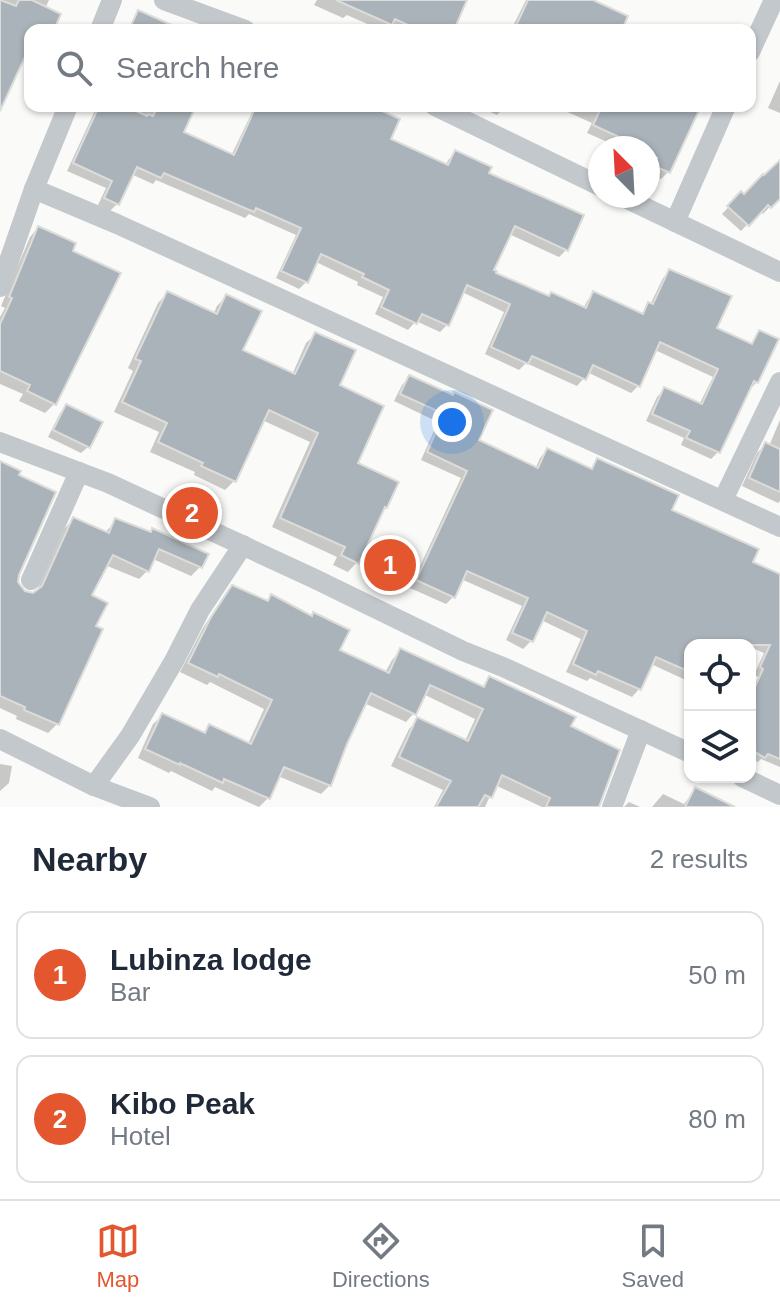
<!DOCTYPE html>
<html lang="en">
<head>
<meta charset="utf-8">
<style>
	body { margin:0; font-family:Helvetica,sans-serif; background:#f6f6f7; color:#1f2937 }
	.controls { position:absolute; right:24px; bottom:24px; display:grid; overflow:hidden; border-radius:16px; box-shadow:0 2px 6px #0004 }
	.controls button { width:72px; height:72px; display:grid; place-items:center; padding:0; border:0; border-bottom:2px solid #e0e1e3; background:#fff; color:#1f2937; font:40px sans-serif }
	.compass { position:absolute; left:588px; top:136px; width:72px; height:72px; border-radius:50%; background:#fff; box-shadow:0 2px 6px #0004; rotate:336deg }
	.you { position:absolute; left:452px; top:422px; width:28px; height:28px; margin:-20px; border:6px solid #fff; border-radius:50%; background:#1a73e8; box-shadow:0 0 0 12px #1a73e833 }
	.badge { display:grid; place-items:center; width:52px; height:52px; border-radius:50%; background:#e4572e; color:#fff; font-size:26px; font-weight:700 }
	.pin { position:absolute; translate:-50% -50%; border:4px solid #fff; box-shadow:0 2px 8px #0006 }
	.list { margin:0; padding:0; list-style:none }
	h2 { display:flex; justify-content:space-between; align-items:center; height:104px; margin:0; padding:0 32px; font-size:34px }
	h2 small { font-size:26px; font-weight:400; color:#747a83 }
	.list li { display:grid; grid-template-columns:52px 1fr auto; gap:24px; align-items:center; box-sizing:border-box; height:128px; margin:0 16px 16px; padding:0 16px; border:2px solid #e0e1e3; border-radius:16px }
	.list b { display:block; font-size:30px; white-space:nowrap }
	.list p { margin:0; font-size:26px; white-space:nowrap; color:#747a83 }
	.list em { font-size:26px; font-style:normal; color:#747a83 }
	.icon { flex:none; width:44px; height:44px; fill:none; stroke:currentColor; stroke-width:2; stroke-linecap:round; stroke-linejoin:round }
	.map { position:relative; flex:none; width:780px; height:807px; overflow:hidden }
	.search { position:absolute; background:#fff; box-shadow:0 2px 6px #0004; left:24px; right:24px; top:24px; height:88px; display:flex; align-items:center; gap:20px; box-sizing:border-box; padding:0 28px; border-radius:16px; color:#747a83; font-size:30px }
	.sheet { height:392px; background:#fff }
	nav { display:flex; justify-content:space-around; align-items:center; box-sizing:border-box; height:112px; border-top:2px solid #e0e1e3; background:#fff; font-size:22px; color:#747a83 }
	nav a { display:grid; justify-items:center; gap:4px }
	nav .on { color:#e4572e }
	.map>svg:first-child { display:block }
	.shadow { fill:#0003 }
	.building { fill:#aab3b9; stroke:#dcdcda; stroke-width:2 }
	.lines { fill:none; stroke-linecap:round; stroke-linejoin:round }
	.street { stroke:#c3c8cc; stroke-width:20 }
</style>
</head>
<body>
<div class="map">
<svg width="780" height="807" viewBox="0 0 780 807">
	<rect width="100%" height="100%" fill="#fafaf8"/>
	<g class="shadow">
		<polygon points="0,0 49,0 45,9 52,30 30,30 30,56 24,54 0,89"/>
		<polygon points="317,0 465,0 451,30 397,30 389,26 385,30 381,30 347,15 343,18 314,5"/>
		<polygon points="526,0 588,0 620,30 511,30"/>
		<polygon points="694,25 704,30 690,30"/>
		<polygon points="780,81 780,113 768,108"/>
		<polygon points="97,106 194,106 181,132 231,156 255,106 377,106 375,110 388,140 446,166 448,160 456,153 486,174 566,250 559,257 509,234 492,271 548,298 583,309 587,301 594,294 640,315 650,305 663,278 670,271 715,329 750,345 759,333 757,382 750,389 718,452 711,459 681,445 684,438 646,421 657,397 665,389 699,405 713,377 655,350 638,386 631,393 587,372 584,378 577,386 526,363 519,370 485,354 504,312 462,292 447,325 440,332 416,321 408,330 375,314 383,297 357,285 358,282 316,262 306,282 299,289 276,278 296,235 249,214 245,218 156,180 153,184 131,174 118,203 110,211 98,205 106,188 67,171"/>
		<polygon points="477,106 505,106 497,115"/>
		<polygon points="565,106 694,106 668,172 661,179 648,173 652,165 648,164 648,148 621,148 587,133 592,123 563,110"/>
		<polygon points="780,163 780,196 763,214 760,211 741,231 722,214 741,194 744,197"/>
		<polygon points="38,228 54,404 45,413 19,401 23,394 0,384 0,317 5,308 1,306 30,237"/>
		<polygon points="167,294 213,315 217,306 226,297 241,351 292,375 306,343 316,334 337,386 355,464 386,507 380,512 357,562 348,572 333,565 337,557 272,527 310,442 262,420 234,481 225,490 194,475 195,472 150,452 159,432 114,412 133,371 128,368 158,303"/>
		<polygon points="409,378 476,441 535,469 540,458 547,450 590,470 598,460 669,511 751,563 780,576 780,767 761,759 758,762 750,758 750,694 754,685 761,678 754,675 764,653 750,647 750,645 690,645 690,682 651,664 639,689 632,697 590,678 587,681 566,672 581,639 541,620 531,641 523,649 506,640 522,606 461,579 453,597 446,604 410,588 461,478 421,460 438,422 394,401 402,385"/>
		<polygon points="67,406 88,447 81,453 48,437 60,413"/>
		<polygon points="780,420 780,501 778,503 742,486 757,453 766,444 769,446"/>
		<polygon points="0,463 17,574 16,583 24,593 36,593 65,528 74,519 105,533 116,520 206,555 200,567 191,576 153,559 148,570 139,579 105,565 89,596 94,627 57,724 48,733 16,719 17,716 0,708"/>
		<polygon points="233,587 266,602 272,597 338,651 385,673 392,660 400,651 481,688 490,679 568,727 598,807 542,807 495,785 485,807 434,807 443,790 391,766 409,729 418,720 465,741 475,719 423,694 414,713 406,722 364,703 330,785 321,794 278,776 268,798 259,807 215,787 212,791 171,771 169,773 138,758 153,724 162,716 202,734 210,727 248,744 264,709 210,682 207,685 180,672 203,628 224,596"/>
		<polygon points="0,764 12,766 9,783 0,791"/>
		<polygon points="695,790 730,807 652,807 663,794 684,804"/>
		<polygon points="629,802 640,807 624,807"/>
	</g>
	<g class="building">
		<polygon points="0,0 16,6 19,0 32,0 61,14 54,30 30,30 30,46 0,111"/>
		<polygon points="336,0 467,0 454,30 419,30 395,19 392,25"/>
		<polygon points="528,0 593,0 628,16 622,30 514,30"/>
		<polygon points="138,10 183,30 129,30"/>
		<polygon points="99,106 125,106 147,116 148,114 153,116 158,106 196,106 184,132 234,155 256,106 371,106 400,119 391,139 448,165 455,150 492,167 489,173 584,215 568,251 515,226 494,270 497,271 496,273 549,296 551,292 586,308 593,291 643,314 648,302 653,304 669,269 732,296 717,328 752,344 759,330 779,339 758,383 754,381 720,453 686,438 690,431 652,414 664,387 702,404 718,369 660,342 640,387 593,365 586,380 532,356 528,364 491,347 510,304 467,285 449,326 422,314 417,324 381,307 389,290 362,277 364,274 321,254 308,283 281,271 301,228 256,208 254,212 164,173 161,178 137,167 119,205 104,198 112,181 73,163"/>
		<polygon points="602,106 701,106 670,173 654,166 657,158 648,154 648,148 635,148 631,146 632,143 593,125"/>
		<polygon points="780,160 780,199 771,208 768,205 749,226 727,206 741,191 744,194 763,174 764,175"/>
		<polygon points="38,226 76,243 73,251 121,273 56,405 27,391 30,385 0,371 0,324 12,298 9,297"/>
		<polygon points="167,291 217,314 226,294 262,311 243,350 295,374 315,332 356,350 340,385 384,406 358,463 399,482 387,508 385,507 359,564 341,555 345,547 280,518 318,433 269,410 236,482 201,466 203,463 158,442 167,423 122,402 141,361 135,359"/>
		<polygon points="409,375 453,395 454,392 493,410 479,440 538,468 547,448 592,469 597,458 679,495 672,510 759,549 753,562 780,574 780,759 768,754 765,758 750,749 750,698 763,669 760,667 770,645 690,645 690,672 656,657 641,690 598,671 596,675 573,664 587,631 547,612 533,642 512,633 528,598 467,571 455,598 416,580 467,471 427,452 444,414 400,394"/>
		<polygon points="66,404 103,422 90,448 53,430"/>
		<polygon points="765,442 780,449 780,492 749,478"/>
		<polygon points="0,461 21,471 19,475 56,492 19,575 18,582 25,591 33,593 42,586 73,517 109,533 115,518 151,532 152,528 209,554 202,568 159,549 149,572 113,555 92,595 108,603 96,626 103,629 59,725 24,710 25,707 0,696"/>
		<polygon points="232,585 268,601 271,594 312,616 313,612 350,630 340,650 389,673 400,648 484,687 489,676 576,717 571,726 620,750 599,807 546,807 550,798 502,775 492,798 485,795 478,807 436,807 451,781 399,757 417,717 468,741 483,709 430,685 416,715 371,693 347,744 331,786 284,767 270,799 224,779 223,783 180,763 180,765 145,749 162,713 205,733 209,724 251,744 272,700 219,674 218,677 188,663 211,617"/>
		<polygon points="695,787 735,807 685,807"/>
	</g>
	<g class="lines">
		<g class="street">
			<polyline points="164,0 245,30"/>
			<polyline points="100,30 112,0"/>
			<polyline points="750,52 774,0"/>
			<polyline points="435,106 600,186"/>
			<polyline points="34,189 117,224 780,527"/>
			<polyline points="621,196 780,272"/>
			<polyline points="675,222 726,106"/>
			<polyline points="0,287 34,189 68,106"/>
			<polyline points="0,442 108,483 313,578 463,651 503,667 690,753"/>
			<polyline points="723,500 780,382"/>
			<polyline points="31,580 79,472"/>
			<polyline points="0,739 94,786 150,807"/>
			<polyline points="742,777 780,795"/>
			<polyline points="94,786 130,736 174,661 200,610 243,545"/>
			<polyline points="612,807 641,730"/>
		</g>
	</g>
</svg>
<div class="controls">
<button><svg class="icon" aria-label="locate" viewBox="0 0 24 24"><circle cx="12" cy="12" r="6"/><path d="M12 2v4M12 18v4M2 12h4M18 12h4"/></svg></button>
<button><svg class="icon" aria-label="layers" viewBox="0 0 24 24"><path d="M12 4l9 5-9 5-9-5zM3 14l9 5 9-5"/></svg></button>
</div>
<svg class="compass" viewBox="-18 -18 36 36"><path d="M0-13l5 13h-10z" fill="#e53935"/><path d="M0 13l5-13h-10z" fill="#747a83"/></svg>
<div class="you"></div>
<div class="pin badge" style="left:390px;top:565px">1</div>
<div class="pin badge" style="left:192px;top:513px">2</div>
<div class="search"><svg class="icon" aria-label="search" viewBox="0 0 24 24"><circle cx="10" cy="10" r="6"/><path d="M15 15l6 6"/></svg>Search here</div>
</div>
<section class="sheet">
<h2>Nearby<small>2 results</small></h2>
<ul class="list">
<li><span class="badge">1</span><div><b>Lubinza lodge</b><p>Bar</p></div><em>50 m</em></li>
<li><span class="badge">2</span><div><b>Kibo Peak</b><p>Hotel</p></div><em>80 m</em></li>
</ul>
</section>
<nav>
<a class="on"><svg class="icon" aria-label="map" viewBox="0 0 24 24"><path d="M3 6l6-2 6 2 6-2v14l-6 2-6-2-6 2zM9 4v14M15 6v14"/></svg>Map</a>
<a><svg class="icon" aria-label="directions" viewBox="0 0 24 24"><path d="M12 3l9 9-9 9-9-9zM9 14v-3h6M13 9l2 2-2 2"/></svg>Directions</a>
<a><svg class="icon" aria-label="saved" viewBox="0 0 24 24"><path d="M7 4h10v16l-5-4-5 4z"/></svg>Saved</a>
</nav>
</body>
</html>
